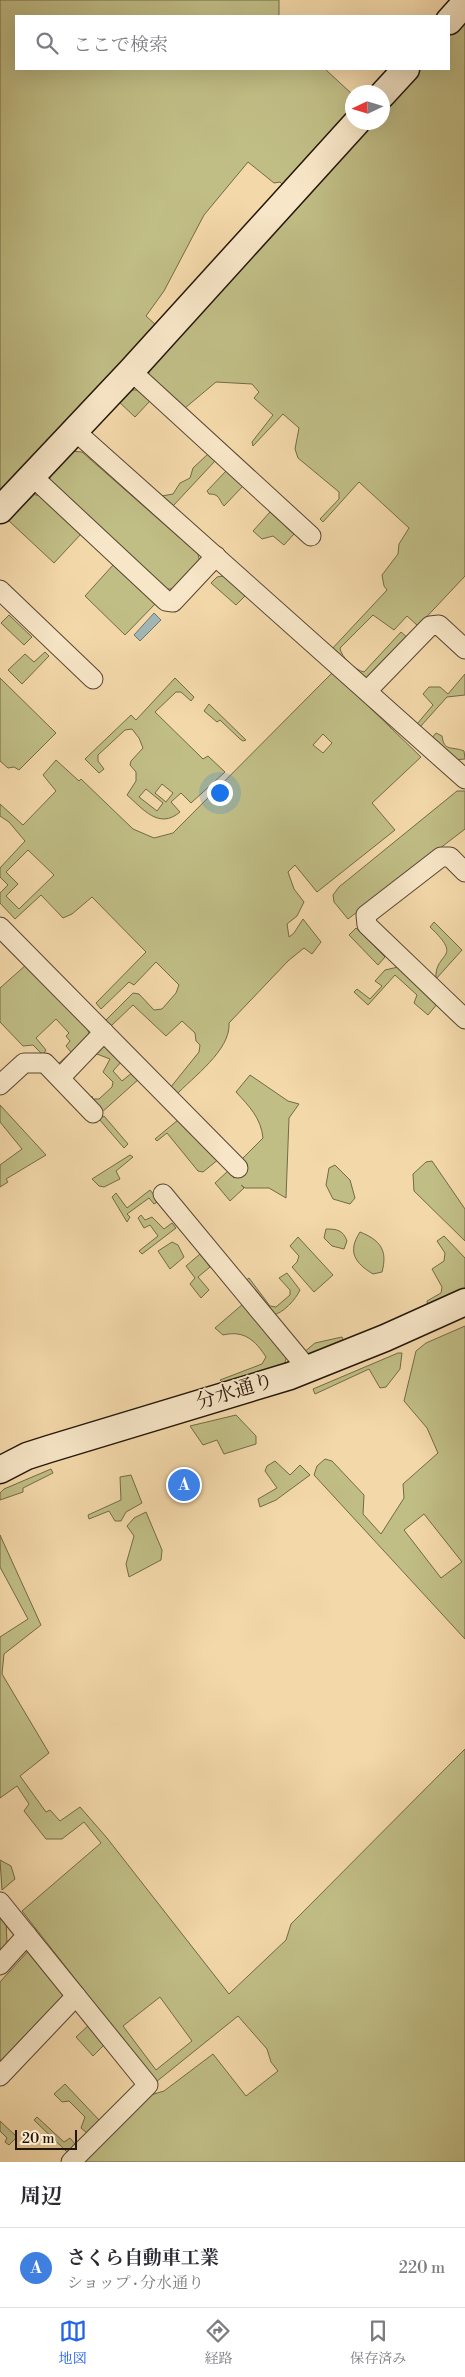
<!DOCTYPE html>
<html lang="ja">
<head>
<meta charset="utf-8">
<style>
	body { margin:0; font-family:"Libre Bodoni","Noto Serif JP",serif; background:#f2f2f3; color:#2b2b33 }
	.compass { position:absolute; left:345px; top:85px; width:45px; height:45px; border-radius:50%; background:#fff; box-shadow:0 5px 20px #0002; rotate:266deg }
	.scale { position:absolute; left:15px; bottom:12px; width:62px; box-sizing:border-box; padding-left:5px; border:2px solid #25160a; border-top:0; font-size:14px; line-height:18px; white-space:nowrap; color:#25160a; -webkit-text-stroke:4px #f7e6c7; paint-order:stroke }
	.you { position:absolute; left:219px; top:792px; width:18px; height:18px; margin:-12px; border:4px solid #fff; border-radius:50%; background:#1a73e8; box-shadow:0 0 0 8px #1a73e833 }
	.badge { display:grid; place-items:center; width:32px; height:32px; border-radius:50%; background:#2563eb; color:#fff; font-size:16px; font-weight:700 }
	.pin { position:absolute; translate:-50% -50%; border:2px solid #fff; box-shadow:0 1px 5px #0006 }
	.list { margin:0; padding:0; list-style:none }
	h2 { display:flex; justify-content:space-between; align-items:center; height:65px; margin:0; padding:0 20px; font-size:21px }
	h2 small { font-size:16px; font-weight:400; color:#7c7c81 }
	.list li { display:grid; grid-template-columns:32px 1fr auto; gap:15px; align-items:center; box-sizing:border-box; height:80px; padding:0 20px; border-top:1px solid #e1e1e2 }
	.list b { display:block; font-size:19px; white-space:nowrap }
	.list p { margin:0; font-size:16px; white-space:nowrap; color:#7c7c81 }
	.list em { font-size:16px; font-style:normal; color:#7c7c81 }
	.icon { flex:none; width:28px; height:28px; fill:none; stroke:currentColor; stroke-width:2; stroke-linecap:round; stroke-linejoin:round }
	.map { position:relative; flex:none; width:465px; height:2162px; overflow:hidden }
	.search { position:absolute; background:#fff; box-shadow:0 5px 20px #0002; left:15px; right:15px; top:15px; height:55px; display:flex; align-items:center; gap:12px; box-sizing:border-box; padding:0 18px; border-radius:0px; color:#7c7c81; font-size:19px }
	.sheet { height:145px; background:#fff }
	nav { display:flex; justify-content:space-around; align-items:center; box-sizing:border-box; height:70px; border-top:1px solid #e1e1e2; background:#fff; font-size:14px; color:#7c7c81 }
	nav a { display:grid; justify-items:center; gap:2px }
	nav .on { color:#2563eb }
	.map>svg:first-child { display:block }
	.green { fill:#c0bd85; stroke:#726a48; fill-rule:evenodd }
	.water { fill:#a1b6b4; stroke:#6f7670 }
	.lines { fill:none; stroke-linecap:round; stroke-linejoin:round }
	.street-casing { stroke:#584632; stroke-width:21 }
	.secondary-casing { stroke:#25160a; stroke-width:29 }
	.street { stroke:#f7e6c7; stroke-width:19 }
	.secondary { stroke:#f7e6c7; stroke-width:26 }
	.labels { text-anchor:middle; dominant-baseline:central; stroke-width:4; stroke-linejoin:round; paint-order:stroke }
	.street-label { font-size:20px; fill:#25160a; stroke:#f7e6c7 }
</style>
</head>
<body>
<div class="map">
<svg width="465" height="2162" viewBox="0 0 465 2162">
	<rect width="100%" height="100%" fill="#f3d8a9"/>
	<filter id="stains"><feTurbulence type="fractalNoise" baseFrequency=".004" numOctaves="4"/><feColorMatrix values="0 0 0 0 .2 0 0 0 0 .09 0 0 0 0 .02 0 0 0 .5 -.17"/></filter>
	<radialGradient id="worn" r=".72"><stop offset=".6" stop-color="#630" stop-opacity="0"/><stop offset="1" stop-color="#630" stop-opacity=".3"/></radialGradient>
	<g class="green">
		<polygon points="0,0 279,0 279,16 16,16 16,69 325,69 352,94 352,114 286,188 280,182 274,183 248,162 204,215 164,291 146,316 157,326 0,500"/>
		<path d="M 465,13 L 465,576 L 418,626 L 407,616 L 394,630 L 373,615 L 340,648 C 341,657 355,670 364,672 L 401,632 L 408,638 L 370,679 L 361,678 L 330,651 L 387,590 L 384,586 L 382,575 L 398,554 L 399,544 L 409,528 L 359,482 L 323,522 L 320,519 L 339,499 L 339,492 L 298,458 L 295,449 L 299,428 L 283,414 L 253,446 L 252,442 L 273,415 L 254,398 L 259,392 L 252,384 L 216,382 L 185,408 L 149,377 L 149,367 L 368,123 L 382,122 L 383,107 L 417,69 L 449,69 L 449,32 Z"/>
		<polygon points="129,390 138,390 150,401 135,417 118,401"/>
		<polygon points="70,451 82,452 198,554 200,563 176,589 167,589 51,485 49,474"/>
		<polygon points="208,454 215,461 173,506 162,496 173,494 180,483 190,478 193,468"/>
		<path d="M 226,471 L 243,486 L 224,506 C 218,499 220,494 209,494 L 207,491 Z"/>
		<polygon points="32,494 40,496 81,534 54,563 8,520"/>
		<polygon points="270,512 294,534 284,545 273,536 262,539 253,531"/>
		<polygon points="114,564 156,603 125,635 85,596"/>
		<polygon points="223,576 246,595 236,605 211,583 217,577"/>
		<polygon points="9,615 32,637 24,645 1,623"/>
		<polygon points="45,652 49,656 22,684 8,670 25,654 34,662"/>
		<path d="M 333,672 L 421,757 L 372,803 L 395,830 L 317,892 L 295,865 L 288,872 L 294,889 L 304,902 L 297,916 L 287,924 L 289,937 L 294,933 L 303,919 L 321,942 L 312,954 L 304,948 L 288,961 L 229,1023 C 231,1050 193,1077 175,1096 L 170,1088 L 199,1052 L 200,1045 L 196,1041 L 195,1033 L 182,1021 L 166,1036 L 133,1005 L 111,1026 L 106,1020 L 133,993 L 139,994 L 154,1010 L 162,1009 L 176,993 L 179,985 L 156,962 L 134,985 L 129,982 L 101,1009 L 96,1003 L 146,952 L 92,897 L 72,914 L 63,918 L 41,895 L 15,919 L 0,903 L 0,893 L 8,885 L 0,877 L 0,868 L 25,841 L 9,822 L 0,816 L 0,804 L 23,825 L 56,791 L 43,775 L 56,760 L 79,781 L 81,779 L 133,829 L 154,838 L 173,833 ZM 323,734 L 332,743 L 323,753 L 313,745 ZM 28,850 L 54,875 L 19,909 L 6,896 L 18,884 L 6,872 Z"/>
		<polygon points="465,674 465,695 447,697 420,727 417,724 433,705 423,694 429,687 440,687 448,694"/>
		<polygon points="0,678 56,733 19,770 14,767 8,768 0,761"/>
		<path d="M 175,678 L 194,697 L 191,701 L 181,692 L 176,692 L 155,712 L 203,759 L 208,756 L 225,772 L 191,803 L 181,793 L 171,802 L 180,812 C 159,830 143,809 127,795 L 136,781 L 136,772 L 130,765 L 131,761 L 143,748 L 139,738 L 132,729 L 125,730 L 98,755 L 98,761 L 104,769 L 99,773 L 85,759 L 131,715 L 136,720 ZM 162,784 L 173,793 L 166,802 L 155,793 ZM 146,789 L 163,803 L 157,811 L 139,797 Z"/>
		<polygon points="209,704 246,740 243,741 240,739 220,720 217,722 204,711"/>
		<path d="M 436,733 L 442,736 C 444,752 452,746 464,751 L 465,759 L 452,760 L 431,739 Z"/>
		<polygon points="457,791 465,791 465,829 348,919 334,902 333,895 339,887"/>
		<path d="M 434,922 L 462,950 L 436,979 C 434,951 465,960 430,927 Z"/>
		<polygon points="356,928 385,957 378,965 349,935"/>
		<path d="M 27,964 L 87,1028 L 90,1036 L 60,1066 L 55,1067 L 33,1045 L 23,1046 L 0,1022 L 0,988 ZM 56,1019 L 69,1033 L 66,1036 L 70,1041 L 66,1046 L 71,1052 L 56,1066 L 44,1053 L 46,1050 L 36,1038 Z"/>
		<polygon points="398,967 438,1003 428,1015 414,1003 417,995 395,975 368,1005 354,992 357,989 370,999 382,986 375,981 385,970"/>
		<polygon points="99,1045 107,1045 122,1061 113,1071 122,1081 133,1072 140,1078 101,1113 88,1100 92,1096 93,1099 99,1099 112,1087 113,1082 103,1072 110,1059 97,1054 90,1060"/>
		<path d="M 250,1075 L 288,1101 L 299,1104 L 289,1118 L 286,1198 L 269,1188 L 245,1188 L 241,1185 L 244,1188 L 230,1201 L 215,1183 L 228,1171 L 234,1178 L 247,1166 L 241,1160 L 263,1138 C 261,1118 249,1106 236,1092 Z"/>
		<polygon points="0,1105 46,1155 6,1179 8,1182 0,1187 0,1165 22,1149 0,1122"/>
		<polygon points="104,1116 128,1144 124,1148 99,1119"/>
		<polygon points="178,1120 220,1158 203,1172 198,1171 167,1133 157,1141 155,1139"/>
		<polygon points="130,1155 133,1157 116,1171 120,1179 104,1187 99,1186 92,1179"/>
		<polygon points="432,1161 465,1209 465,1241 414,1191 413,1174 426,1162"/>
		<polygon points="335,1165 350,1180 355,1198 350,1204 333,1199 326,1185 329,1168"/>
		<polygon points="150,1190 159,1201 154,1204 149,1198 127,1214 130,1217 127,1222 112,1197 116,1193 127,1208"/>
		<polygon points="141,1215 145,1220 152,1217 164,1229 172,1223 176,1228 142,1254 139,1251 158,1236 150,1225 144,1228 138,1218"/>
		<path d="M 326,1229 C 337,1229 343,1230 347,1241 L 344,1249 L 332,1246 L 324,1238 Z"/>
		<path d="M 360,1232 C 380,1240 388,1250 382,1272 L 373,1274 C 355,1263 347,1252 360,1232 Z"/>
		<polygon points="444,1236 465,1258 465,1291 428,1308 427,1301 441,1293 442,1287 432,1269 444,1261 445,1253 437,1241"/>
		<polygon points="298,1237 333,1275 314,1292 292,1267 297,1262 299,1256 290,1246"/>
		<polygon points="172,1242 178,1245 184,1257 170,1269 158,1251"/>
		<polygon points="200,1254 210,1267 198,1277 209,1290 201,1298 190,1284 195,1278 186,1266"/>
		<path d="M 287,1273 L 300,1290 C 296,1299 283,1314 272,1315 L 245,1281 L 249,1278 L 270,1306 L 276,1307 L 290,1295 L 290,1290 L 279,1278 Z"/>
		<path d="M 243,1304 L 287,1355 L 284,1366 L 223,1383 L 220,1380 L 262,1364 L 266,1357 C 255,1340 244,1330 223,1335 L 215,1328 Z"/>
		<path d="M 465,1326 L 465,1639 L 314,1475 L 317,1466 L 325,1459 L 332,1461 L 364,1495 L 363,1514 L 381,1534 L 404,1498 L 403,1484 L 438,1453 L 427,1428 L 404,1401 L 416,1351 L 426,1343 ZM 424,1514 L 462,1562 L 441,1578 L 404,1530 Z"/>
		<polygon points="342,1337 346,1346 311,1358 303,1353 315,1343"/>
		<polygon points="398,1353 402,1353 400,1369 386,1387 380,1388 369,1369 315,1394 313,1389"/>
		<polygon points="236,1415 256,1436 256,1444 224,1454 217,1440 203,1445 190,1426"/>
		<polygon points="275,1461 290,1475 300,1465 310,1475 276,1500 260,1507 258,1499 277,1488 265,1471 267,1466"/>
		<polygon points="51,1469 53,1473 23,1488 23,1492 0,1500 0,1493 4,1489"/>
		<polygon points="131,1475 142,1503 126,1512 121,1521 115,1521 109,1511 89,1519 88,1515 121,1500 120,1477"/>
		<polygon points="146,1512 162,1550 161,1560 129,1577 126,1564 134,1536 127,1526 134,1518"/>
		<path d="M 0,1535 L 41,1625 L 4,1654 L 2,1674 L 49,1753 L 20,1776 L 46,1812 L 50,1810 L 60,1821 L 80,1807 L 107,1838 L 229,1994 L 286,1940 L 291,1924 L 465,1749 L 465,2162 L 78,2162 L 141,2098 L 164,2091 L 213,2054 L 246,2096 L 278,2071 L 271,2062 L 267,2049 L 238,2016 L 156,2082 L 22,1911 L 101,1843 L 84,1822 L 62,1839 L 46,1839 L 24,1811 L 29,1804 L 17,1786 L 0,1798 L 0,1637 L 28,1619 L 0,1567 ZM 160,1997 L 192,2041 L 156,2070 L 123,2026 Z"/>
		<polygon points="0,1860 11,1866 15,1879 2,1890"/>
		<polygon points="0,1914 6,1921 7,1943 0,1951"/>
		<polygon points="30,1949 62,1988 63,2001 0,2066 0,1982"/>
		<polygon points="90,2024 106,2043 93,2056 76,2037"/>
		<polygon points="65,2084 99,2120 87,2133 81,2128 85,2117 69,2101 62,2102 54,2094"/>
		<polygon points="37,2117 64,2142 70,2138 75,2144 67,2152 34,2120"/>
		<polygon points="0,2121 17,2137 9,2145 5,2142 7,2138 0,2131"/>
	</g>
	<polygon class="water" points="154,613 161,620 140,641 134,635"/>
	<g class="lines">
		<g class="street-casing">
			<g id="street">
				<polyline points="131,371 311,536"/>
				<polyline points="75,431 465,779"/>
				<polyline points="32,476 166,601 173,602 216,556"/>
				<polyline points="0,590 93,679"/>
				<polyline points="367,691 430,626 439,625 465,649"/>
				<polyline points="465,872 450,857 441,857 366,915 367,925 465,1019"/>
				<polyline points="0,927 238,1168"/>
				<polyline points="60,1078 104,1032"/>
				<polyline points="0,1085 24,1063 45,1063 93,1113"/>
				<polyline points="163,1194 308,1369"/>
				<polyline points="0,1902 148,2085 71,2162"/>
				<polyline points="0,1965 27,1935"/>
				<polyline points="0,2076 76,1996"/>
			</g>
		</g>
		<g class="secondary-casing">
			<g id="secondary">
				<polyline points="449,21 465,3"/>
				<polyline points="382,95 406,69"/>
				<polyline points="0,510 131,371 357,122"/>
				<polyline points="0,1470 27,1456 49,1449 290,1376 385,1338 465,1302"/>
			</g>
		</g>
		<use href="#street" class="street"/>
		<use href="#secondary" class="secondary"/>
	</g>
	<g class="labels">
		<g class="street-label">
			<text transform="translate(235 1392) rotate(-17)">分水通り</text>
		</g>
	</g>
	<rect width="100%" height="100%" filter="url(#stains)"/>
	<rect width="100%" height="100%" fill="url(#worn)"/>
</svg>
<svg class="compass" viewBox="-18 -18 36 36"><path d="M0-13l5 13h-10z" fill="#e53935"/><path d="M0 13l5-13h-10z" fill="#7c7c81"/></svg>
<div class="scale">20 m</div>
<div class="you"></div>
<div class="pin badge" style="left:184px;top:1485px;background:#3f7fe0">A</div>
<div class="search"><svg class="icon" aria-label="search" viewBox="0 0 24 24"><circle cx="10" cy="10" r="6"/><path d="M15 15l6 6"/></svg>ここで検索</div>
</div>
<section class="sheet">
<h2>周辺<small></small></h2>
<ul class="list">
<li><span class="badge" style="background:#3f7fe0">A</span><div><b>さくら自動車工業</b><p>ショップ · 分水通り</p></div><em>220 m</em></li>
</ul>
</section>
<nav>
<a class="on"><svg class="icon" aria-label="map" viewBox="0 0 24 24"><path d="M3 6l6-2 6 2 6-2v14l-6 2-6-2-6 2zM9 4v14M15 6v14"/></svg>地図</a>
<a><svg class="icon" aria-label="directions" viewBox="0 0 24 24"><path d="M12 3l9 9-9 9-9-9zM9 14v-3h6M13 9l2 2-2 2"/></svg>経路</a>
<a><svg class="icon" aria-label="saved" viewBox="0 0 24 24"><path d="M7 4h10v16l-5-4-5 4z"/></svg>保存済み</a>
</nav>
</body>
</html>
